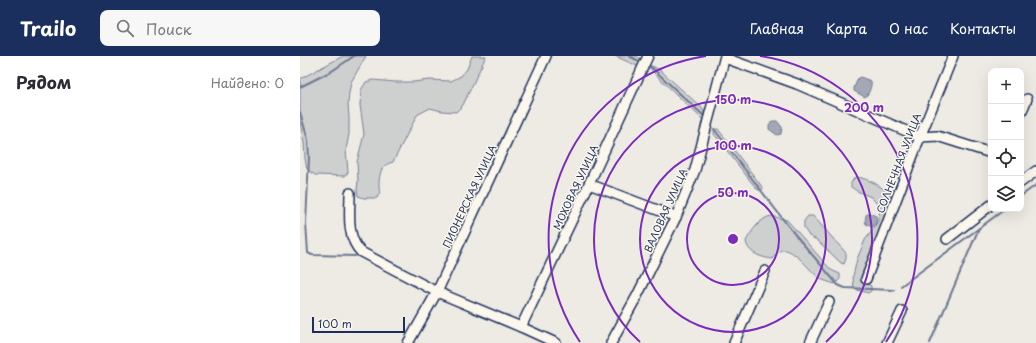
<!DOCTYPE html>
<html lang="ru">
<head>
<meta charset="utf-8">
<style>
	body { margin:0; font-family:"Playpen Sans",sans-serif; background:#f7f7f7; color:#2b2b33 }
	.controls { position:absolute; right:12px; top:12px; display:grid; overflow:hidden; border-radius:8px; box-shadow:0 4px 16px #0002 }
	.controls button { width:36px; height:36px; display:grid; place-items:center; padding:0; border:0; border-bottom:1px solid #e1e1e2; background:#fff; color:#2b2b33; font:20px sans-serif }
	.scale { position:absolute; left:12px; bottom:10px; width:93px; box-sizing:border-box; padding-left:4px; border:2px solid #1b2f5e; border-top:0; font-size:11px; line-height:14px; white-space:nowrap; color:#1b2f5e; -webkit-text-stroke:3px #fbf7ec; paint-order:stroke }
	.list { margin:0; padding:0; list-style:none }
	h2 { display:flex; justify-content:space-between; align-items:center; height:52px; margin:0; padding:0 16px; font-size:17px }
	h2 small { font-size:13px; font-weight:400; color:#7c7c81 }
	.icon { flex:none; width:22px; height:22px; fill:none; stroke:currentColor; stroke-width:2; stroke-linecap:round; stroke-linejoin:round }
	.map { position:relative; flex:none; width:736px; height:287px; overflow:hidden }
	header { display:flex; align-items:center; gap:24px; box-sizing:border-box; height:56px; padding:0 20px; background:#1b2f5e; color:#fff }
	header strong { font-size:19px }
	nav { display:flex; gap:22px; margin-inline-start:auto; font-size:14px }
	.search { width:280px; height:36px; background:#f7f7f7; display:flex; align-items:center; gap:10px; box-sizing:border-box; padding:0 14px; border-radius:8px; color:#7c7c81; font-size:15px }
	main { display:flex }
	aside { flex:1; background:#fff }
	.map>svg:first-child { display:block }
	.green { fill:#cecfcf; stroke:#747f96 }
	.water { fill:#a3a8b4; stroke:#6d7892 }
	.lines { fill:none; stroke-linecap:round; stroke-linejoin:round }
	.stream { stroke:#6d7892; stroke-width:2 }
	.minor-casing { stroke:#1b2f5e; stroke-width:12 }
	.minor { stroke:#fbf7ec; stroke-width:9 }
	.ring { fill:none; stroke:#7b2cbf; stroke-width:2 }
	.labels { text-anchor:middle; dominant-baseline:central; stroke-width:3; stroke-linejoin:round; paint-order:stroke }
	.street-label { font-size:10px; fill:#1b2f5e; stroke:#fbf7ec }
	.centre { fill:#7b2cbf; stroke:#fbf7ec; stroke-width:2 }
	.ring-label { font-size:12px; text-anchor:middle; font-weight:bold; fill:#7b2cbf; stroke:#fbf7ec; stroke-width:3; stroke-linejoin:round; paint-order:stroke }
</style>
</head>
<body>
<header>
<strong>Trailo</strong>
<div class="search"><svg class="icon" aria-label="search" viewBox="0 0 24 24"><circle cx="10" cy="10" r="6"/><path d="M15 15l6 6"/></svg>Поиск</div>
<nav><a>Главная</a><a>Карта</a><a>О нас</a><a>Контакты</a></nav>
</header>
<main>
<aside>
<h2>Рядом<small>Найдено: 0</small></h2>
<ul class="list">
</ul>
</aside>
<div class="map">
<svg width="736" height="287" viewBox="0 0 736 287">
	<rect width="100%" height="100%" fill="#eeebe4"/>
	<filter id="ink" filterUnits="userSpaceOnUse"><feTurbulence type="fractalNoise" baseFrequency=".025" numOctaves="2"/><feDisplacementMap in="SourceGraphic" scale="8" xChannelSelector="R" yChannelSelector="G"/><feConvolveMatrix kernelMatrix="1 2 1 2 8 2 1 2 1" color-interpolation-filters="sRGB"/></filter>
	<g filter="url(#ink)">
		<g class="green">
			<polygon points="43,0 66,0 51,26 49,37 48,48 49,61 49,78 46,94 48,116 45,120 15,119 7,113 5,103 4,87 0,67 0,23"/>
			<path d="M 172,0 L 186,0 L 163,49 L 156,56 L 142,55 L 130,52 L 117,59 L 93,106 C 89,107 84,109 82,113 C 79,119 78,131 80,136 L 77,142 L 64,142 L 58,140 L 57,134 L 58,125 L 57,106 L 64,78 L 60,49 L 61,34 L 66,26 L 73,24 L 95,26 L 113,26 L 129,24 L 151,25 L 161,20 L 167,13 Z"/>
			<polygon points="315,0 337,0 342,4 342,8 337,10"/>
			<polygon points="352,10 360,14 402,52 405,59 403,64 354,17 350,12"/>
			<polygon points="414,73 418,73 463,132 462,134 458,134 452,127 414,78"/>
			<path d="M 555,121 C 566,121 587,132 591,142 L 564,226 L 571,230 L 571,235 L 568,237 L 554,233 L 553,220 L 557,203 L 565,184 L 572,175 L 579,163 L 580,151 L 571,141 L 557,135 L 551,131 L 551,127 Z"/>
			<path d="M 471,160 L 487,164 L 531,214 L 540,218 L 540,223 L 535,228 C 529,226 524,225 519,222 C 511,216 493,191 482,194 C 478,195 475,199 473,203 C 462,202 447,197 446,185 C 451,176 460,162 471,160 Z"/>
			<polygon points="508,160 513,160 546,197 546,203 544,208 541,207 517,184 509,180 504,172 504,165"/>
		</g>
		<g class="water">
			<path d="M 560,21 L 571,25 C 572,30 569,38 565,41 L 554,35 L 554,32 L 558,22 Z"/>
			<polygon points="472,65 477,65 482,71 481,78 477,79 469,73 469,69"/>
			<polygon points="569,157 576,160 577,163 575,169 572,171 566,168 565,165 566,159"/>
		</g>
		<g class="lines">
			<g class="stream">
				<polyline points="329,0 341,6"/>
				<polyline points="350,10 404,60"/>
				<polyline points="0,31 32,15 54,0"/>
				<polyline points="0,56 8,84 9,102 6,167 8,197 12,199 55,200"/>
				<polyline points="414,73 492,175 538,229 545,232 594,234"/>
				<polyline points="721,140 736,129"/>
				<polyline points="601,230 705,153"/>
				<polyline points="630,287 679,172"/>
			</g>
			<g class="minor-casing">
				<g id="minor">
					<polyline points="425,2 497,28 620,81 637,80 691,97"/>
					<polyline points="721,57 727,43"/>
					<polyline points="721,126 736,115"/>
					<polyline points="289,128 376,161"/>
					<path d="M 50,137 C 50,157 46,181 61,196 L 137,236 L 221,271 L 256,287"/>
					<polyline points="647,183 691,149"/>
					<polyline points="566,223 620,81 653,0"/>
					<polyline points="221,271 289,128 348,0"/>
					<polyline points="108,287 137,236 246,0"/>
					<polyline points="311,287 337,240 376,161 395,114 425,0"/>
					<polyline points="434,287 465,215"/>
					<polyline points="510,287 529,246"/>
					<polyline points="587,287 602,255"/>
				</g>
			</g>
			<use href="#minor" class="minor"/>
		</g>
	</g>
	<g class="ring">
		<circle cx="433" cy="183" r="46"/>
		<circle cx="433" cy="183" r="93"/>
		<path d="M340 286A139 139 0 1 1 526 286"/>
		<path d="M280 286A185 185 0 0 1 406 0M460 0A185 185 0 0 1 586 286"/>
	</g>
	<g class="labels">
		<g class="street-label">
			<text transform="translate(598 107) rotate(-69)">СОЛНЕЧНАЯ УЛИЦА</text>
			<text transform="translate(275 131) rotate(-65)">МОХОВАЯ УЛИЦА</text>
			<text transform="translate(169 140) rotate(-65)">ПИОНЕРСКАЯ УЛИЦА</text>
			<text transform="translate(365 154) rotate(-66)">ВАЛОВАЯ УЛИЦА</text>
		</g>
	</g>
	<circle cx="433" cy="183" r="6" class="centre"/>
	<g class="ring-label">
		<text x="433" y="48">150 m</text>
		<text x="564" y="56">200 m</text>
		<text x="433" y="94">100 m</text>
		<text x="433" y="141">50 m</text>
	</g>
</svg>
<div class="controls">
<button>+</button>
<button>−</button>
<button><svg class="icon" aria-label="locate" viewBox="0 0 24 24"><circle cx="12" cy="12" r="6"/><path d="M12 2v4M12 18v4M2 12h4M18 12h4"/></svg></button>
<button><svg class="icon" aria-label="layers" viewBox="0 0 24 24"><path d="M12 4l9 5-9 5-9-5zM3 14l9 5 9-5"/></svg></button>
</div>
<div class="scale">100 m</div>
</div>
</main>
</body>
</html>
